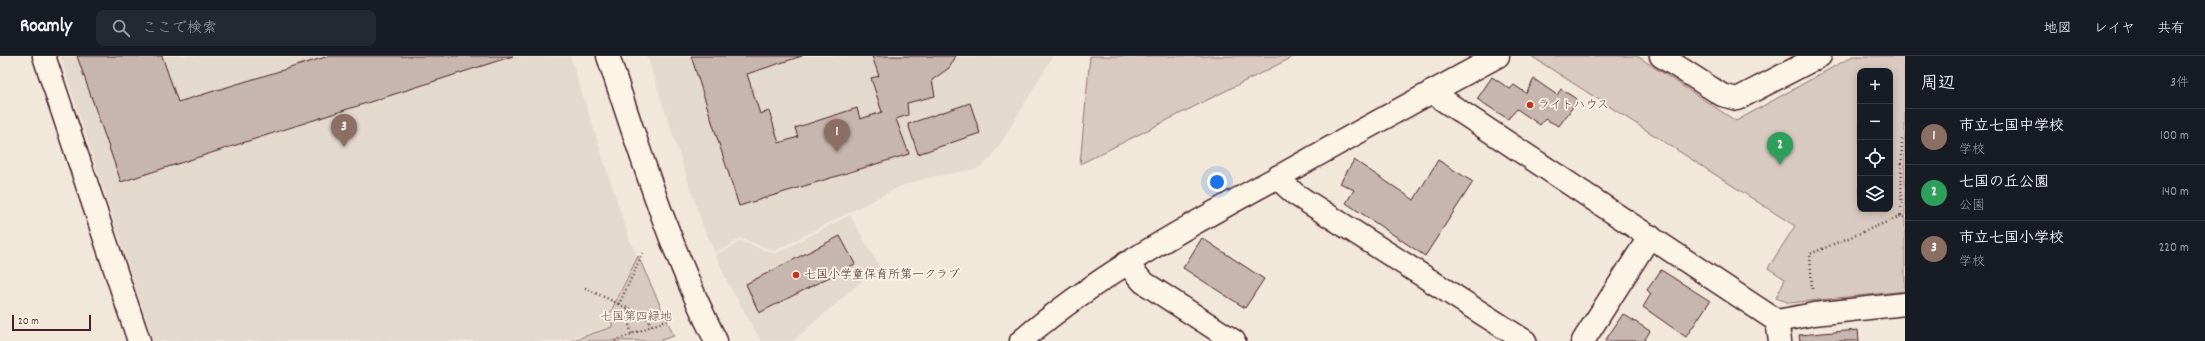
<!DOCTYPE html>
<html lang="ja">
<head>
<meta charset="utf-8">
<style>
	body { margin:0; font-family:Dekko,"Klee One",sans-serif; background:#242831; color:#f1f3f6 }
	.controls { position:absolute; right:12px; top:12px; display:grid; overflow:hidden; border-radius:8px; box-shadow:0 2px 10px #0003 }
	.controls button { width:36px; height:36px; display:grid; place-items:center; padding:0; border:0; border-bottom:1px solid #363941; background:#171b24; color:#f1f3f6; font:20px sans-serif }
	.scale { position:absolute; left:12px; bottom:10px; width:79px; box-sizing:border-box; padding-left:4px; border:2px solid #4a1f2b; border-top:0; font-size:11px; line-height:14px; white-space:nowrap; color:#4a1f2b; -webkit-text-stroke:3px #fcf5e5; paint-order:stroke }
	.you { position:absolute; left:1217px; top:126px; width:14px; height:14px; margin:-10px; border:3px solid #fff; border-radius:50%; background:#1a73e8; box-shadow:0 0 0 6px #1a73e833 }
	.badge { display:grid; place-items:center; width:26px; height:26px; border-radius:50%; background:#c8321e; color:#fff; font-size:13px; font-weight:700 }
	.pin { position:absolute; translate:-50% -33px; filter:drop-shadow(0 1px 2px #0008) }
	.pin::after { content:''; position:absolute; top:21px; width:14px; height:12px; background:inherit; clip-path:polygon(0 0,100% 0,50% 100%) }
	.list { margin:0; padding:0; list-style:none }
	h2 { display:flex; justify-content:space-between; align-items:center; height:52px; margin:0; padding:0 16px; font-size:17px }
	h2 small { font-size:13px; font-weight:400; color:#9ea1a6 }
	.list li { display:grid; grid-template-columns:26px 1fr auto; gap:12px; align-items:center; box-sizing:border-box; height:56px; padding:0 16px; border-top:1px solid #363941 }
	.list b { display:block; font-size:15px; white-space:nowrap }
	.list p { margin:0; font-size:13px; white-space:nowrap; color:#9ea1a6 }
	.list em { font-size:13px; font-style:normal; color:#9ea1a6 }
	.icon { flex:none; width:22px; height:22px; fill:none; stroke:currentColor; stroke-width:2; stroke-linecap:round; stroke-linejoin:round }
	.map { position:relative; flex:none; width:1905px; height:285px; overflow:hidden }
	header { display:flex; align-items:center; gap:24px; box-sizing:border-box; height:56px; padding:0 20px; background:#171b24; border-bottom:1px solid #363941 }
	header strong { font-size:19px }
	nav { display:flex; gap:22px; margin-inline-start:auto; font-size:14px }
	.search { width:280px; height:36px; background:#242831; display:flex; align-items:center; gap:10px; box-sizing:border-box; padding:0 14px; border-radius:8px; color:#9ea1a6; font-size:15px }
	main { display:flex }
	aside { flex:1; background:#171b24 }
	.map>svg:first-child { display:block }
	.built { fill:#e4d9cd }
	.green { fill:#d8cac0; stroke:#917476; fill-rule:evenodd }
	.building { fill:#c7b6af; stroke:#4a1f2b }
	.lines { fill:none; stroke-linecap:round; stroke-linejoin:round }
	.minor-casing { stroke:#4a1f2b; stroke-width:25 }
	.tertiary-casing { stroke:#4a1f2b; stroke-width:25 }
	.path { stroke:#4a1f2b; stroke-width:2.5; stroke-dasharray:1 3; stroke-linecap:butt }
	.minor { stroke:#fcf5e5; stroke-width:22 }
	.tertiary { stroke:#fcf5e5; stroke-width:22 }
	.poi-dot { fill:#c8321e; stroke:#fcf5e5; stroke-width:1.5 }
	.labels { text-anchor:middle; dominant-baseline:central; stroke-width:3.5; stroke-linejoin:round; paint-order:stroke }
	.poi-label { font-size:12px; fill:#4a1f2b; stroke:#fcf5e5; text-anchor:start }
	.park-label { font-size:12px; fill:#6e4a50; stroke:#fcf5e5 }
</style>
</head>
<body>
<header>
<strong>Roamly</strong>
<div class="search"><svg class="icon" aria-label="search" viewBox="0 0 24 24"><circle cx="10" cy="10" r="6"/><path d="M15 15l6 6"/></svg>ここで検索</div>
<nav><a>地図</a><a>レイヤ</a><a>共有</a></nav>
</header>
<main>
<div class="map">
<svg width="1905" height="285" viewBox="0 0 1905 285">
	<rect width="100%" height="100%" fill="#f1e8da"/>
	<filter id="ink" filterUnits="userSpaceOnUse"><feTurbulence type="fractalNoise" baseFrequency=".025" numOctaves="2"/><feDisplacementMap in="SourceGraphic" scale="8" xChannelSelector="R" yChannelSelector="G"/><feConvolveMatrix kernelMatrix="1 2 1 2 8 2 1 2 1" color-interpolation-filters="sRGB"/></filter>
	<g filter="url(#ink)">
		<g class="built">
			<polygon points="60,0 570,0 629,182 637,200 610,254 611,270 562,285 153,285"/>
			<polygon points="647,0 1053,0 1001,87 989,104 977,113 931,121 901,130 774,195 740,182 726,192 715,196 703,171"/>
			<polygon points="850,159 879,210 793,285 761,285 728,227 715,198 727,194 740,185 775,198"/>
		</g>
		<g class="green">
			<polygon points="1090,0 1295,0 1080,108"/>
			<path d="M 1531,0 L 1637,0 L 1736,65 L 1853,0 L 1905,0 L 1905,235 L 1790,247 L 1776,242 L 1785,223 L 1768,212 L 1795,170 ZM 1860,15 L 1890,15 L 1890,153 L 1860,153 Z"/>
			<polygon points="638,200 674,280 658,285 570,285 612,271 611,255"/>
		</g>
		<g class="building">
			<polygon points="77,0 162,0 178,46 329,0 513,0 121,126"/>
			<polygon points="691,0 802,0 747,18 760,58 769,55 779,87 798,81 795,72 857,52 860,63 882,56 871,22 879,20 872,0 956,0 949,12 932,24 935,40 907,47 908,59 896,63 909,98 739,150"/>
			<polygon points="1492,21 1510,33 1514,29 1526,37 1534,23 1557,39 1561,33 1578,44 1559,70 1545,63 1540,69 1517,53 1508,63 1477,43"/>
			<polygon points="970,47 980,77 918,98 908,68"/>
			<polygon points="1354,104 1414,144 1438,104 1473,126 1425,200 1346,147 1354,134 1340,127"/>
			<polygon points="840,180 855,208 759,257 746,228"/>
			<polygon points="1202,182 1264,223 1245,252 1183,212"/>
			<polygon points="1661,214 1710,245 1686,281 1643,251 1651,238 1647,234"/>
			<polygon points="1623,258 1650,275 1644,285 1605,285"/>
			<polygon points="1858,274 1859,285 1800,285 1799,279"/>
		</g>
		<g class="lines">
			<g class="minor-casing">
				<g id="minor">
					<polyline points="44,0 139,285"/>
					<polyline points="1661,0 1722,39 1737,43 1820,0"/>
					<polyline points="1431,36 1777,265 1814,258 1905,248"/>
					<polyline points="1279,120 1285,129 1295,138 1525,285"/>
					<polyline points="1126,207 1143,226 1234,285"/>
					<polyline points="1777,265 1780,285"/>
					<path d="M 1021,285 C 1099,218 1188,170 1278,121 C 1351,80 1424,40 1498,0"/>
					<polyline points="1583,285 1650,180"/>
				</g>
			</g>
			<g class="tertiary-casing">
				<path id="tertiary" d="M 608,0 C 640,96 670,194 716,285"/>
			</g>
			<g class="path">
				<polyline points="1901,160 1902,83 1905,82"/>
				<path d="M 643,197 L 619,248 C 635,257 642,251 652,270"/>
				<polyline points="585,232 619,248"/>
				<polyline points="1812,233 1810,198 1901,160 1905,162"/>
				<polyline points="628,253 629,268 632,279"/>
				<polyline points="615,285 671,262"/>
			</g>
			<use href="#minor" class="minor"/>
			<use href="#tertiary" class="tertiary"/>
		</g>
	</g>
	<g class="poi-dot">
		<circle cx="1530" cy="49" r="4"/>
		<circle cx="796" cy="219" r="4"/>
	</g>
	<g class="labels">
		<g class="poi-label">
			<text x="1538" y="49">ライトハウス</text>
			<text x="804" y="219">七国小学童保育所第一クラブ</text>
		</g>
		<g class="park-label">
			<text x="636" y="261">七国第四緑地</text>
		</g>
	</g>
</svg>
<div class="controls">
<button>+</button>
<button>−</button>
<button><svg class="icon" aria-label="locate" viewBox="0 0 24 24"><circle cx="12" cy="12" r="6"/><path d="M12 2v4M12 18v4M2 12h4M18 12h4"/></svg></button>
<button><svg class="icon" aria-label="layers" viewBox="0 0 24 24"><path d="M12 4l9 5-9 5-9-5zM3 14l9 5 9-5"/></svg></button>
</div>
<div class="scale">20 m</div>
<div class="you"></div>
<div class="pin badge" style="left:837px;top:96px;background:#8d6e63">1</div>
<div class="pin badge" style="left:1780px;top:109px;background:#2e9e5b">2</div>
<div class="pin badge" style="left:344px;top:91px;background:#8d6e63">3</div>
</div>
<aside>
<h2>周辺<small>3件</small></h2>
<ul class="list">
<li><span class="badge" style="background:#8d6e63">1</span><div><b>市立七国中学校</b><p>学校</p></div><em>100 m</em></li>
<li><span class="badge" style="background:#2e9e5b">2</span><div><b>七国の丘公園</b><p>公園</p></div><em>140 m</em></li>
<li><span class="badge" style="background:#8d6e63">3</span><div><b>市立七国小学校</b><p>学校</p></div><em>220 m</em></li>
</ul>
</aside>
</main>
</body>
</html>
